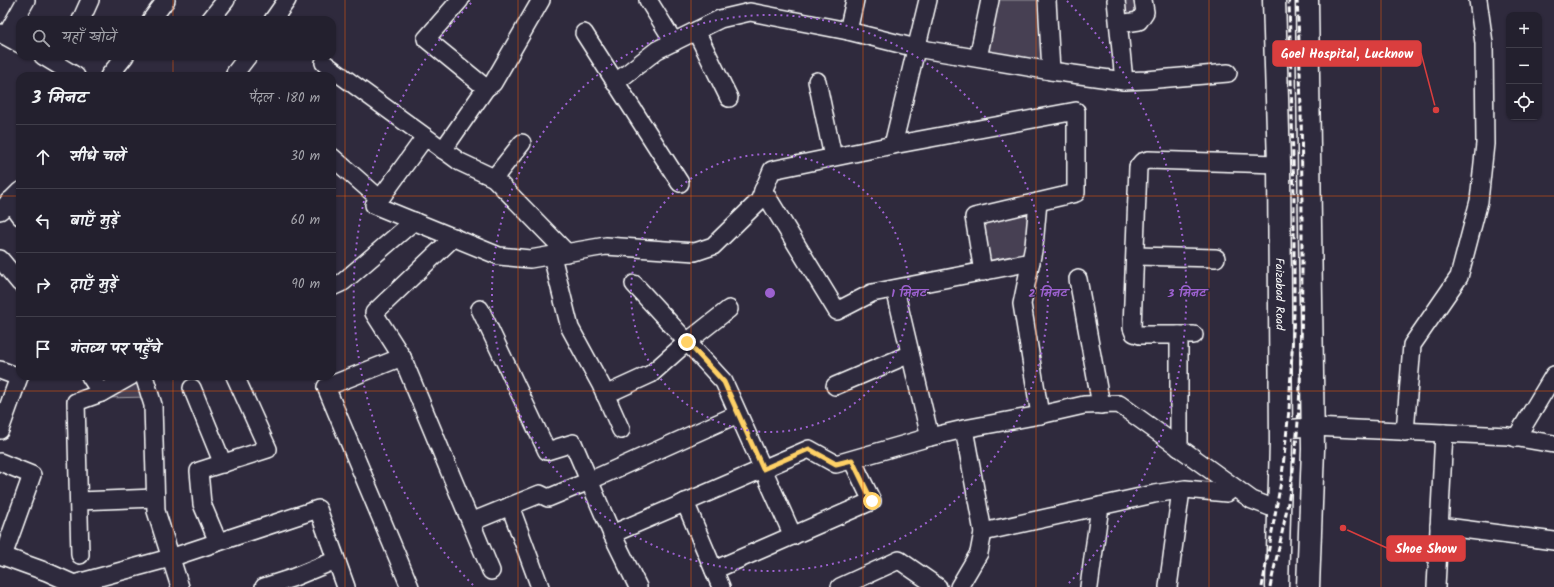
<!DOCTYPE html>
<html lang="hi">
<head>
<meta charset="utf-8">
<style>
	body { margin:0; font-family:Kalam,"Playpen Sans Deva",sans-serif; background:#2f2d3a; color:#f1f3f6 }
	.controls { position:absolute; right:12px; top:12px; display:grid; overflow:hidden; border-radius:8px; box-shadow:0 1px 3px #0004 }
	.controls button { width:36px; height:36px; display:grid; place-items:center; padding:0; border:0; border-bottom:1px solid #403e4a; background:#23202e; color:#f1f3f6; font:20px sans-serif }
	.stop { position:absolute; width:12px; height:12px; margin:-9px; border:3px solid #ffd166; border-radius:50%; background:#fff }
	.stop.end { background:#ffd166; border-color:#fff; box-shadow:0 1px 4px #0008 }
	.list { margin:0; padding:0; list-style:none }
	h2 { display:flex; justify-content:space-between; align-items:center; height:52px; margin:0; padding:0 16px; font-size:17px }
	h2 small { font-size:13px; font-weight:400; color:#a3a3aa }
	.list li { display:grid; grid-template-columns:26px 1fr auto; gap:12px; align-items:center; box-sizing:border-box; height:64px; padding:0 16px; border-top:1px solid #403e4a }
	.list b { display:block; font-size:15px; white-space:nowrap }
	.list em { font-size:13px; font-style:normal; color:#a3a3aa }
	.icon { flex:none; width:22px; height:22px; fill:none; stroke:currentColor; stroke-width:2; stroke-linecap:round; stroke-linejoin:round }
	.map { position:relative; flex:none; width:1554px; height:587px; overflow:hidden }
	.search { position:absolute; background:#23202e; box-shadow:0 1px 3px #0004; left:16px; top:16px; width:320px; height:44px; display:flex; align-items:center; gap:10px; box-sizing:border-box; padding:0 14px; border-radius:12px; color:#a3a3aa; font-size:15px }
	.panel { position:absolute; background:#23202e; box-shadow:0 1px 3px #0004; left:16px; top:72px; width:320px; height:308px; border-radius:12px }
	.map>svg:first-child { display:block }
	.green { fill:#464152; stroke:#a2a0a8 }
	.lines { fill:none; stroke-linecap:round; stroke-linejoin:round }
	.minor-casing { stroke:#fff; stroke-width:20 }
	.major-casing { stroke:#fff; stroke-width:25 }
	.minor { stroke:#2f2a3d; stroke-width:17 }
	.major { stroke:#2f2a3d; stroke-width:22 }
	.rail { stroke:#fff; stroke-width:3; stroke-dasharray:6 3; stroke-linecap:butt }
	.route { stroke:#ffd166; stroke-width:5 }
	.grid { fill:none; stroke:#e8590c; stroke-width:1; stroke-opacity:0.55 }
	.ring { fill:none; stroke:#9c61cf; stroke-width:2; stroke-dasharray:2 4 }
	.labels { text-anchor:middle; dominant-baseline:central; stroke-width:3; stroke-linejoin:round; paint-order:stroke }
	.street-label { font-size:12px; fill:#fff; stroke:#2f2a3d }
	.centre { fill:#9c61cf; stroke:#2f2a3d; stroke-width:2 }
	.ring-label { font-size:12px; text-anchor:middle; font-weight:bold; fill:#9c61cf; stroke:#2f2a3d; stroke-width:3; stroke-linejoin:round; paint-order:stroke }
	.leader { fill:none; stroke:#da3e3e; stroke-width:1.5 }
	.callout-dot { fill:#da3e3e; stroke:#2f2a3d; stroke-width:1.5 }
	.callout { fill:#da3e3e; stroke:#da3e3e; stroke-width:1.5 }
	.callout-label { font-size:13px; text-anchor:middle; font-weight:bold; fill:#fff }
</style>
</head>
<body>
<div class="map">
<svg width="1554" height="587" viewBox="0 0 1554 587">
	<rect width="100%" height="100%" fill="#2f2a3d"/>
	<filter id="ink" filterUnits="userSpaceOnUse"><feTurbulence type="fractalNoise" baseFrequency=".025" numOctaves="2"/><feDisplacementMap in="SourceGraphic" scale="8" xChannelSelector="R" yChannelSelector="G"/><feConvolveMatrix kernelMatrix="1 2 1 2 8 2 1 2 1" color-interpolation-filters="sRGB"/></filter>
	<g filter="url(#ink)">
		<g class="green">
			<polygon points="994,0 1043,0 1047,66 982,55"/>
			<polygon points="1119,0 1137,0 1139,16 1121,19"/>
			<polygon points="1034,208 1028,258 985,268 977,220"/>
			<polygon points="137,376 148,397 106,398"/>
		</g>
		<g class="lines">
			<g class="minor-casing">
				<g id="minor">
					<polyline points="648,0 674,42"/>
					<polyline points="1047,0 1051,71"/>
					<polyline points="1116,0 1124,81"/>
					<polyline points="81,20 90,0"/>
					<polyline points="151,20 166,0"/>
					<polyline points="210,20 226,0"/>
					<polyline points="273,20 287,0"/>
					<polyline points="1119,24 1139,21 1145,12 1143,0"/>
					<polyline points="696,31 729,98"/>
					<polyline points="848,31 855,0"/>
					<polyline points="0,33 20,44"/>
					<polyline points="584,33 680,183"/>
					<polyline points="6,36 26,0"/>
					<polyline points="43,56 76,76"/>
					<polyline points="978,58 990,0"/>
					<polyline points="324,63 460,162 494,178 567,253"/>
					<polyline points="109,76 125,56"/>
					<polyline points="238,76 235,73 248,56"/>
					<polyline points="817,81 833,157"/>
					<polyline points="615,83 657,50 720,19 750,12 848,31 916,48 1051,71 1124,81 1146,80 1228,73"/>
					<polyline points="486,88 493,83 541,0"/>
					<polyline points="893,145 928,0"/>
					<polyline points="443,150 486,88 426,39 460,0"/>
					<polyline points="332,157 380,199 374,205 499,256 530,259 606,246 695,252 713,246 759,201 772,170 893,145 1076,111 1076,193 974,217 983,272"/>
					<polyline points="494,178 522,143"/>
					<polyline points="763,190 837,311 872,293 1031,262"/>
					<polyline points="380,199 425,137"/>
					<polyline points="9,201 20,216"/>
					<polyline points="1038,202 1034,246 1022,304 1040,415"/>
					<polyline points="0,211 20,191"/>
					<polyline points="454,237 374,313 402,357 491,571"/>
					<polyline points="552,256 570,328 601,385 621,430"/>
					<polyline points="1136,256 1216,258"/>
					<polyline points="0,259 20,283"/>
					<polyline points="1078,279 1101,405"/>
					<polyline points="634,284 724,382 793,536"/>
					<polyline points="332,287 343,282 414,221"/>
					<polyline points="895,289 930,437"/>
					<polyline points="480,309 547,451 573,443 612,534 638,587"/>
					<polyline points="1179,335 1179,448"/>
					<polyline points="1194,335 1140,335 1134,333 1132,328 1138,167 1142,162 1148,160 1279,164"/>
					<polyline points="402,357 326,387 410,587"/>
					<polyline points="0,370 19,377 0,430"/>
					<polyline points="90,376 101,393 131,376"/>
					<polyline points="144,376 153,405 156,511 180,587"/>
					<polyline points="835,386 910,354"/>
					<polyline points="192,388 223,464"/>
					<polyline points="605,395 651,374 687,342 729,309"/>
					<polyline points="1281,429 1313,427 1508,436 1554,444"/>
					<polyline points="1405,432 1412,345 1459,277 1479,201 1485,144 1484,43 1478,0"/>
					<polyline points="1516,438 1554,375"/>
					<polyline points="0,462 32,475 3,556"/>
					<polyline points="79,501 155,498"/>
					<polyline points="685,502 721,587"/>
					<polyline points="510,506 540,587"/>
					<polyline points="471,522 540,494 548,498 589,481 738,414"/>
					<polyline points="1439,526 1554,541"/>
					<polyline points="983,532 1154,494 1185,489 1227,493 1233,487"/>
					<polyline points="612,534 809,449 836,464 930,437 964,429 1040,415 1084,405 1119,404 1252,500 1278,510"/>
					<polyline points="218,542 202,504 199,471 268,449 235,376"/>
					<polyline points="0,555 47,572 74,584 170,558 318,509 346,587"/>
					<polyline points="80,555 76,402 101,393"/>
					<polyline points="714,570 872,501 852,460"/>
					<polyline points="264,587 292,578 336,560"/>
					<polyline points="840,587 899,560 938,587"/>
					<polyline points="959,587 979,553 983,532 964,429"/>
					<polyline points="1089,587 1100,506"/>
					<polyline points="1168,587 1181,490"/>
					<polyline points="1436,587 1444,433"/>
				</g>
			</g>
			<g class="major-casing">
				<g id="major">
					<path id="s1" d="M 1274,0 L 1279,164 L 1281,442 L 1277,587"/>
					<polyline points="1307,0 1313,449 1308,587"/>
				</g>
			</g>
			<use href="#minor" class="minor"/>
			<use href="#major" class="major"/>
			<g class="rail">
				<polyline points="1262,587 1282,476 1289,410 1294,313 1294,196 1289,0"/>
				<path d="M 1270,587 C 1278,551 1287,514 1292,477 C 1302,410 1301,340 1302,272 C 1302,181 1302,90 1297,0"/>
			</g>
		</g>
	</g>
	<g class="lines" filter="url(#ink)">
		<polyline class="route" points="687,342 724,382 763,469 809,449 836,464 852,460 872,501"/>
	</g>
	<path class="grid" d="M 173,0 L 173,20M 345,0 L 345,587M 518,0 L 518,587M 691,0 L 691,587M 863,0 L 863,587M 1036,0 L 1036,587M 1209,0 L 1209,587M 1381,0 L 1381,587M 173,56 L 173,76M 0,196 L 20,196M 332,196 L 1554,196M 173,376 L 173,587M 0,391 L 1554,391"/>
	<g class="ring">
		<circle cx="770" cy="293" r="139"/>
		<circle cx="770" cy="293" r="278"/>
		<path d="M473 585A417 417 0 0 1 473 1M1067 1A417 417 0 0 1 1067 585"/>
	</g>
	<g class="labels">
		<g class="street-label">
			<text stroke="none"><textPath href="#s1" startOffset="294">Faizabad Road</textPath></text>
		</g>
	</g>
	<circle cx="770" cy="293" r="6" class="centre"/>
	<g class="ring-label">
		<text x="909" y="297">1 मिनट</text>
		<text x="1048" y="297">2 मिनट</text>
		<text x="1187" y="297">3 मिनट</text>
	</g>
	<path class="leader" d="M1436 110L1421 53M1343 528L1387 548"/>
	<g class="callout-dot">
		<circle cx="1436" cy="110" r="4"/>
		<circle cx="1343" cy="528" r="4"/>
	</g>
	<g class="callout">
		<rect x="1273" y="41" width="148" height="25" rx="4"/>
		<rect x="1387" y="536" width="78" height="25" rx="4"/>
	</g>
	<g class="callout-label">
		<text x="1347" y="58">Goel Hospital, Lucknow</text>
		<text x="1426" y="553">Shoe Show</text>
	</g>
</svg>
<div class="controls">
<button>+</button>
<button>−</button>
<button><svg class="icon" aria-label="locate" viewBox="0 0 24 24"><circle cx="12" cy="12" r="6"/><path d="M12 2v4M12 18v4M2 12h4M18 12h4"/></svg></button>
</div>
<div class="stop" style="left:872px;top:501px"></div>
<div class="stop end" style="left:687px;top:342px"></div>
<div class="search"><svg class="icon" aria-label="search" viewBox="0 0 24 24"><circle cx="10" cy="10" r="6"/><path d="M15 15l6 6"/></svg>यहाँ खोजें</div>
<section class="panel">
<h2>3 मिनट<small>पैदल · 180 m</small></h2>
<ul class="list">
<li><svg class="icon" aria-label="ahead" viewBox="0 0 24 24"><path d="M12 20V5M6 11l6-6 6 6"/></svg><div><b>सीधे चलें</b></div><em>30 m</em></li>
<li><svg class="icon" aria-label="left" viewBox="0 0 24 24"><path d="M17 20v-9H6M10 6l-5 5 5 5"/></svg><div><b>बाएँ मुड़ें</b></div><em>60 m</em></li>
<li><svg class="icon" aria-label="right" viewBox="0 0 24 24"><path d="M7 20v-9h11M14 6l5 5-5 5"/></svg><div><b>दाएँ मुड़ें</b></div><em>90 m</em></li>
<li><svg class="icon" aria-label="arrive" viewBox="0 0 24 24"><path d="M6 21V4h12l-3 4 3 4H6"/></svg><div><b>गंतव्य पर पहुँचे</b></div></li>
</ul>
</section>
</div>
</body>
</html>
